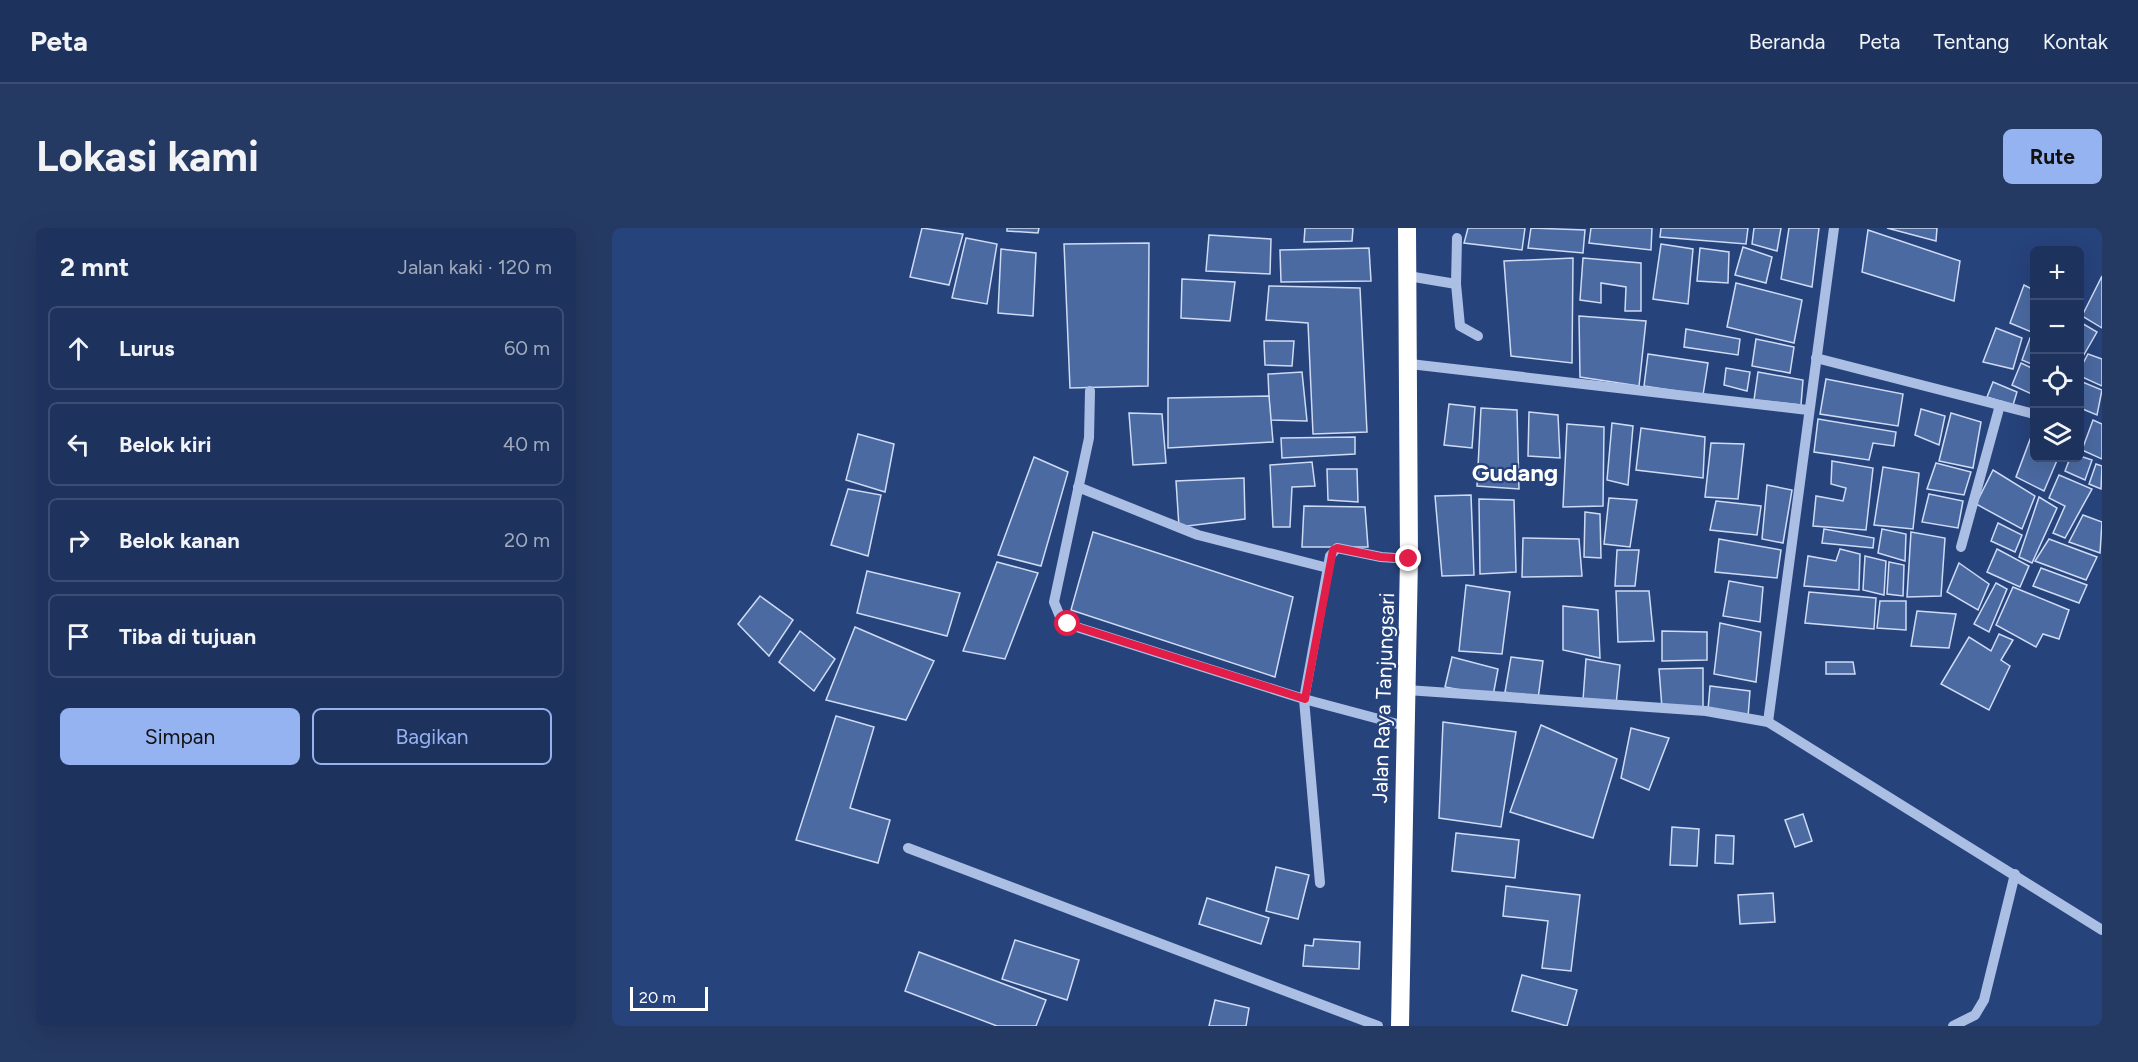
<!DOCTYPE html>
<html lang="id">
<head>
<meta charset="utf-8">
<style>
	body { margin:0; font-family:Figtree,sans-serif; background:#253a63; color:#f1f3f6 }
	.controls { position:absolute; right:18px; top:18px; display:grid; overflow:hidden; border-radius:9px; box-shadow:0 6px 24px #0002 }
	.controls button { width:54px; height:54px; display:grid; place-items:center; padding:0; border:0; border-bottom:2px solid #3b4d72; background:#1d325d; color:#f1f3f6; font:30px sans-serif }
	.scale { position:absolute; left:18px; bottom:15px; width:78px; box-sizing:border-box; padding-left:6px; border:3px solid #fff; border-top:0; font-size:16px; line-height:21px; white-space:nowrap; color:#fff; -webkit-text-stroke:4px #27437c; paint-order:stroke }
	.stop { position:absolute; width:18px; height:18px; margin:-14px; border:4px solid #e11d48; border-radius:50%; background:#fff }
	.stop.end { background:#e11d48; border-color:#fff; box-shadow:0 2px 6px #0008 }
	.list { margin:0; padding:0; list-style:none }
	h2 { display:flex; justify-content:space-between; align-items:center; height:78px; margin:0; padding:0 24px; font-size:26px }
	h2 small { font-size:20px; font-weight:400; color:#a0aabc }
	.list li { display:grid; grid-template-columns:39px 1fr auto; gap:18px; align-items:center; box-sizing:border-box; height:84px; margin:0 12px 12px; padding:0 12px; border:2px solid #3b4d72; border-radius:9px }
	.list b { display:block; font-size:22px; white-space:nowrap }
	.list em { font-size:20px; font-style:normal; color:#a0aabc }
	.actions { display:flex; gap:12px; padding:18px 24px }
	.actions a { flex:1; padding:14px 0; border:2px solid #95b2f1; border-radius:9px; text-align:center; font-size:21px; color:#95b2f1 }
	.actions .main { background:#95b2f1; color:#111 }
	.icon { flex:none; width:33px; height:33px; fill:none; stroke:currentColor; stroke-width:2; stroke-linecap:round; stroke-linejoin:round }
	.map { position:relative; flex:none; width:1490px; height:798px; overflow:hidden; border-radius:9px }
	header { display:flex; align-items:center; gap:36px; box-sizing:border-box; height:84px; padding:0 30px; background:#1d325d; border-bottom:2px solid #3b4d72 }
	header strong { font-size:28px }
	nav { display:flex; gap:33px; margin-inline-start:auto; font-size:21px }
	.intro { display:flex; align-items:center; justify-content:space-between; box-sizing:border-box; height:144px; padding:0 36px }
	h1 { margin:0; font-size:42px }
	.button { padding:15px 27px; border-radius:9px; background:#95b2f1; color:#111; font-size:21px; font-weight:700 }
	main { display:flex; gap:36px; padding:0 36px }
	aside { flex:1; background:#1d325d; border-radius:9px; box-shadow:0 6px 24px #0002 }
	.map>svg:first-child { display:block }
	.building { fill:#4b6aa2; stroke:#cedbf4; stroke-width:1.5 }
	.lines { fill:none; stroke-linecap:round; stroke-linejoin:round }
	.minor { stroke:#abbfe4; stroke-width:10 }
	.highway { stroke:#fff; stroke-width:18 }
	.route { stroke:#e11d48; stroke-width:8 }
	.labels { text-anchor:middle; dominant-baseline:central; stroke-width:4.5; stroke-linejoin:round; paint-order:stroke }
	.street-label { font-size:21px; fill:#fff; stroke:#27437c }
	.quarter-label { font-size:24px; font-weight:bold; fill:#fff; stroke:#27437c }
</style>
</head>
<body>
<header>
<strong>Peta</strong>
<nav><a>Beranda</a><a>Peta</a><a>Tentang</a><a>Kontak</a></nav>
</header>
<div class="intro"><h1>Lokasi kami</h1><a class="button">Rute</a></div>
<main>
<aside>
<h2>2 mnt<small>Jalan kaki · 120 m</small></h2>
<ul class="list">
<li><svg class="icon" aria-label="ahead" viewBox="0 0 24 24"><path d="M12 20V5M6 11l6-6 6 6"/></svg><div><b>Lurus</b></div><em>60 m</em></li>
<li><svg class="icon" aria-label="left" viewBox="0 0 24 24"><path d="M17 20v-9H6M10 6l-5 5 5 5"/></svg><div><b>Belok kiri</b></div><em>40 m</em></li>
<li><svg class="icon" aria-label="right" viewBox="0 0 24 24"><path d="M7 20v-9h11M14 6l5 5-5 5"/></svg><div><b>Belok kanan</b></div><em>20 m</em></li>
<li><svg class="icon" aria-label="arrive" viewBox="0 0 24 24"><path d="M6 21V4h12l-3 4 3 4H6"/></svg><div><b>Tiba di tujuan</b></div></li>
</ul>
<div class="actions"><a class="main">Simpan</a><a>Bagikan</a></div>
</aside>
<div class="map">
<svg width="1490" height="798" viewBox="0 0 1490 798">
	<rect width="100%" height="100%" fill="#27437c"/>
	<g class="building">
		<polygon points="310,0 351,6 337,57 298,49"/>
		<polygon points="395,0 427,0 426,5 395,3"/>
		<polygon points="693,0 741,0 740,13 692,14"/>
		<polygon points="856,0 913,0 910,22 852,15"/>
		<polygon points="919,0 973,2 971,25 916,20"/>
		<polygon points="979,0 1040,0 1039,22 977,15"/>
		<polygon points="1049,0 1136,0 1134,16 1048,9"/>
		<polygon points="1142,0 1169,0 1165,23 1140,16"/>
		<polygon points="1177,0 1207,0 1200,59 1169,51"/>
		<polygon points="1275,0 1325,0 1324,13"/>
		<polygon points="1256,2 1348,33 1342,73 1250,44"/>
		<polygon points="597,7 659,11 658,46 594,43"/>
		<polygon points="354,10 385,16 375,76 340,70"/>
		<polygon points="537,15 536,158 458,160 452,16"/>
		<polygon points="1049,16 1081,21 1076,76 1041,71"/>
		<polygon points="1131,19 1160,29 1154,55 1123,47"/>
		<polygon points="757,20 759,53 669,54 668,22"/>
		<polygon points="1088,20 1117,24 1116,55 1085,53"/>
		<polygon points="389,21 424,25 421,88 386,85"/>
		<polygon points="961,30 960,135 899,128 892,33"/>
		<polygon points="971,30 1029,35 1029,83 1013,83 1014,59 989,55 989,75 968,72"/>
		<polygon points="1490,48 1490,100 1470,88"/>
		<polygon points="570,51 623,54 618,93 569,90"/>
		<polygon points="1124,55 1190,72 1182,115 1115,99"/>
		<polygon points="1412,57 1422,62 1422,105 1398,95"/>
		<polygon points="657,58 748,60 755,204 701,206 696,95 654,92"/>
		<polygon points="967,88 1034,93 1027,158 968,149"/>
		<polygon points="1468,94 1485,104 1470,130 1468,129"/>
		<polygon points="1384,100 1410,110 1401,141 1371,134"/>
		<polygon points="1074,101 1128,111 1126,127 1072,119"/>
		<polygon points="1418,110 1422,112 1422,137 1410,132"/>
		<polygon points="1144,111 1182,119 1178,145 1140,138"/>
		<polygon points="652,113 682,113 680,138 653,137"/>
		<polygon points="1036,126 1096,135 1091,167 1032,158"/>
		<polygon points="1476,126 1490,131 1490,158 1468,148 1468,141"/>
		<polygon points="1409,135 1422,141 1422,167 1400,157"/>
		<polygon points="1114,140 1138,144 1135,163 1112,157"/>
		<polygon points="690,144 695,193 658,192 656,146"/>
		<polygon points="1146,144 1191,152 1189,177 1142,172"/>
		<polygon points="1214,151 1291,166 1286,198 1208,186"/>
		<polygon points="1468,153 1490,162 1485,187 1468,180"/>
		<polygon points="1381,154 1405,164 1401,177 1375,169"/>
		<polygon points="657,168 661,214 556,220 556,170"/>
		<polygon points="837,176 863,179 860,220 832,217"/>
		<polygon points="869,180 905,182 907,261 865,258"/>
		<polygon points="1309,181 1333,188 1327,217 1303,207"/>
		<polygon points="917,184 946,187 948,230 916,228"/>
		<polygon points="517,185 550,186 554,235 521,237"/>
		<polygon points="1339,185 1369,194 1361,240 1327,233"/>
		<polygon points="1206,191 1284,204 1282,218 1261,215 1257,232 1202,224"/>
		<polygon points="1481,192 1490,196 1490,231 1470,222"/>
		<polygon points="1000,195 1021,198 1016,257 995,252"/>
		<polygon points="955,196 992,199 991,278 951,279"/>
		<polygon points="1029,200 1093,209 1091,250 1024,242"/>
		<polygon points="246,206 282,216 273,264 234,252"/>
		<polygon points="743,209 743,226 670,230 669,210"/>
		<polygon points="1419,209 1422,211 1422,230 1446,230 1432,263 1404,249"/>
		<polygon points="1099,215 1132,216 1126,271 1093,269"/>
		<polygon points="1468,228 1480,232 1473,252 1453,243 1458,230"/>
		<polygon points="422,229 456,244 429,338 386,327"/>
		<polygon points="1220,233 1261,240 1254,302 1201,298 1204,268 1231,273 1234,260 1219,256"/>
		<polygon points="700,234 703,258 680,259 678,299 661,299 658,237"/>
		<polygon points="1324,235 1359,244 1352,267 1315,261"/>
		<polygon points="1484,236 1490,238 1489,261 1477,256"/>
		<polygon points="1271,239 1307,245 1301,301 1262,297"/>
		<polygon points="715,241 745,241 746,274 716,272"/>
		<polygon points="1381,242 1423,268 1410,301 1364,276"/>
		<polygon points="1447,247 1480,261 1453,310 1441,305 1453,278 1437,270"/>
		<polygon points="632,250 633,291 567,299 564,253"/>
		<polygon points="1155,257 1180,262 1171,315 1150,311"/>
		<polygon points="236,261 269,267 256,328 219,317"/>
		<polygon points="1317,266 1351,273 1346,300 1310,294"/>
		<polygon points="859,267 862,347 830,348 823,268"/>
		<polygon points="1427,269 1445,280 1420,335 1407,329"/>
		<polygon points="997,270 1025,272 1018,319 992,316"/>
		<polygon points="867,271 902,272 904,344 868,346"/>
		<polygon points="1104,273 1149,278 1145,307 1098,302"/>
		<polygon points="692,278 753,279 756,319 690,319"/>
		<polygon points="973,284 988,286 989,330 972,329"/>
		<polygon points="1471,287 1490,294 1488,325 1457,314"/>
		<polygon points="1386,295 1410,307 1403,324 1379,313"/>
		<polygon points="1212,301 1262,310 1261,320 1210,315"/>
		<polygon points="1270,301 1294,306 1293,333 1266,325"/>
		<polygon points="481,304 681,369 663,449 459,382"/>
		<polygon points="1299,304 1333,310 1329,368 1295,369"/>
		<polygon points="911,310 967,311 970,348 910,349"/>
		<polygon points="1107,311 1169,322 1165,350 1103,344"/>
		<polygon points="1437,311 1485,329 1474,352 1423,333"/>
		<polygon points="1228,321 1248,326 1247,362 1192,358 1196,328 1224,333"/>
		<polygon points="1385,321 1417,338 1408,359 1375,344"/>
		<polygon points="1005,322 1027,322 1023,358 1003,358"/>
		<polygon points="1253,328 1274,333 1272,367 1251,362"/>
		<polygon points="385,334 426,345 393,431 351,423"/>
		<polygon points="1277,334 1292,337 1291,368 1275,366"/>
		<polygon points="1347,335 1377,356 1366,382 1335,364"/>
		<polygon points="1429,340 1475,357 1467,375 1421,358"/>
		<polygon points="255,343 348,365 335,408 245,385"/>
		<polygon points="1117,353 1151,359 1148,394 1111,388"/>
		<polygon points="1384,355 1395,361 1377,404 1362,396"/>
		<polygon points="854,357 898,364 890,426 847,423"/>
		<polygon points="1401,359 1457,382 1447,411 1431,406 1424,419 1384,397"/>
		<polygon points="1004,363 1037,363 1042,413 1006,414"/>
		<polygon points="1197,364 1264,370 1262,401 1193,395"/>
		<polygon points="148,368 181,392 157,428 126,396"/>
		<polygon points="1268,373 1294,373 1294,402 1265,400"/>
		<polygon points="951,378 986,382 988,430 951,422"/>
		<polygon points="1305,383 1344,386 1337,420 1299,418"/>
		<polygon points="1108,395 1149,404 1144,454 1102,446"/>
		<polygon points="243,399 322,433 294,492 214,472"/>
		<polygon points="188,403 223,431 202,463 167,434"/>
		<polygon points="1050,403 1095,404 1095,432 1050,433"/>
		<polygon points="1387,406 1401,412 1389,432 1398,438 1377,482 1329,456 1357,409 1379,423"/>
		<polygon points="840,429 886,441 881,468 833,459"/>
		<polygon points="899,429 931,433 926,471 893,464"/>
		<polygon points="974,431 1008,437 1004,477 971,472"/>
		<polygon points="1214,434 1241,434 1243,446 1214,446"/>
		<polygon points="1091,440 1091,479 1050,480 1047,441"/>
		<polygon points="1098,458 1138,463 1136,489 1096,482"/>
		<polygon points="224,488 262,499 238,580 278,592 266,635 184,612"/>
		<polygon points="831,494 904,504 889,599 827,590"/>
		<polygon points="929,497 1005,531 981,610 898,584"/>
		<polygon points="1019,500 1057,510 1037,562 1009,550"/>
		<polygon points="1191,586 1200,613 1183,619 1173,592"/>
		<polygon points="1060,599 1087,601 1085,638 1058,637"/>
		<polygon points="844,605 907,612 903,650 840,643"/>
		<polygon points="1104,607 1122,608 1121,636 1103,635"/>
		<polygon points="664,639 697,647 686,691 654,683"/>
		<polygon points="894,658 968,667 959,743 930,740 936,693 891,688"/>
		<polygon points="1161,665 1163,694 1128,696 1126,667"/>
		<polygon points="595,670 657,690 649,716 587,696"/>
		<polygon points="702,711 748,714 747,741 691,738 693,717 701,718"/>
		<polygon points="403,712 467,732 455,772 390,751"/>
		<polygon points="307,724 434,772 424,798 385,798 293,763"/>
		<polygon points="910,747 965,762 955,798 900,783"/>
		<polygon points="603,772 637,780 634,798 597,798"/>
	</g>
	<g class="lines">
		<g class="minor">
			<polyline points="796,48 844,56 848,98 866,108"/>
			<polyline points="844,56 845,10"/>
			<polyline points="1204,130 1422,186"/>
			<polyline points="798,136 1196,182"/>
			<polyline points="478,163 477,210 442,374 449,391 455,396 692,471 793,498"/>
			<polyline points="466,259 586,307 716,340"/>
			<polyline points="1349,319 1388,177"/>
			<polyline points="795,462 1094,483 1156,494 1490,702"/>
			<polyline points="1156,494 1222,0"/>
			<polyline points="296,620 766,798"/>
			<polyline points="708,655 692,471 718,328 725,320 769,329 797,331"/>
			<polyline points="1341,798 1363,787 1372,772 1403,646"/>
		</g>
		<polyline class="highway" points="788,798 797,331 795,0"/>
	</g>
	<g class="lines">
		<polyline class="route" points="456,396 693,471 721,322 725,320 769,329 797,331"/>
	</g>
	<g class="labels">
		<g class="street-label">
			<text transform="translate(771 470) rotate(-88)">Jalan Raya Tanjungsari</text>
		</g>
		<g class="quarter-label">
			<text x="903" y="244">Gudang</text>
		</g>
	</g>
</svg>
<div class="controls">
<button>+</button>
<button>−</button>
<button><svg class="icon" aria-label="locate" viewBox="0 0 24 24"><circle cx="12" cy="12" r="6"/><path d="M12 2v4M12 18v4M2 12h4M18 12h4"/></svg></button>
<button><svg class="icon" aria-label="layers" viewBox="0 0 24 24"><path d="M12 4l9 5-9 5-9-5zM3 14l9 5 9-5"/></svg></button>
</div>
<div class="scale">20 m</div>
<div class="stop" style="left:456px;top:396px"></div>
<div class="stop end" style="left:797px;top:331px"></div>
</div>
</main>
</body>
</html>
